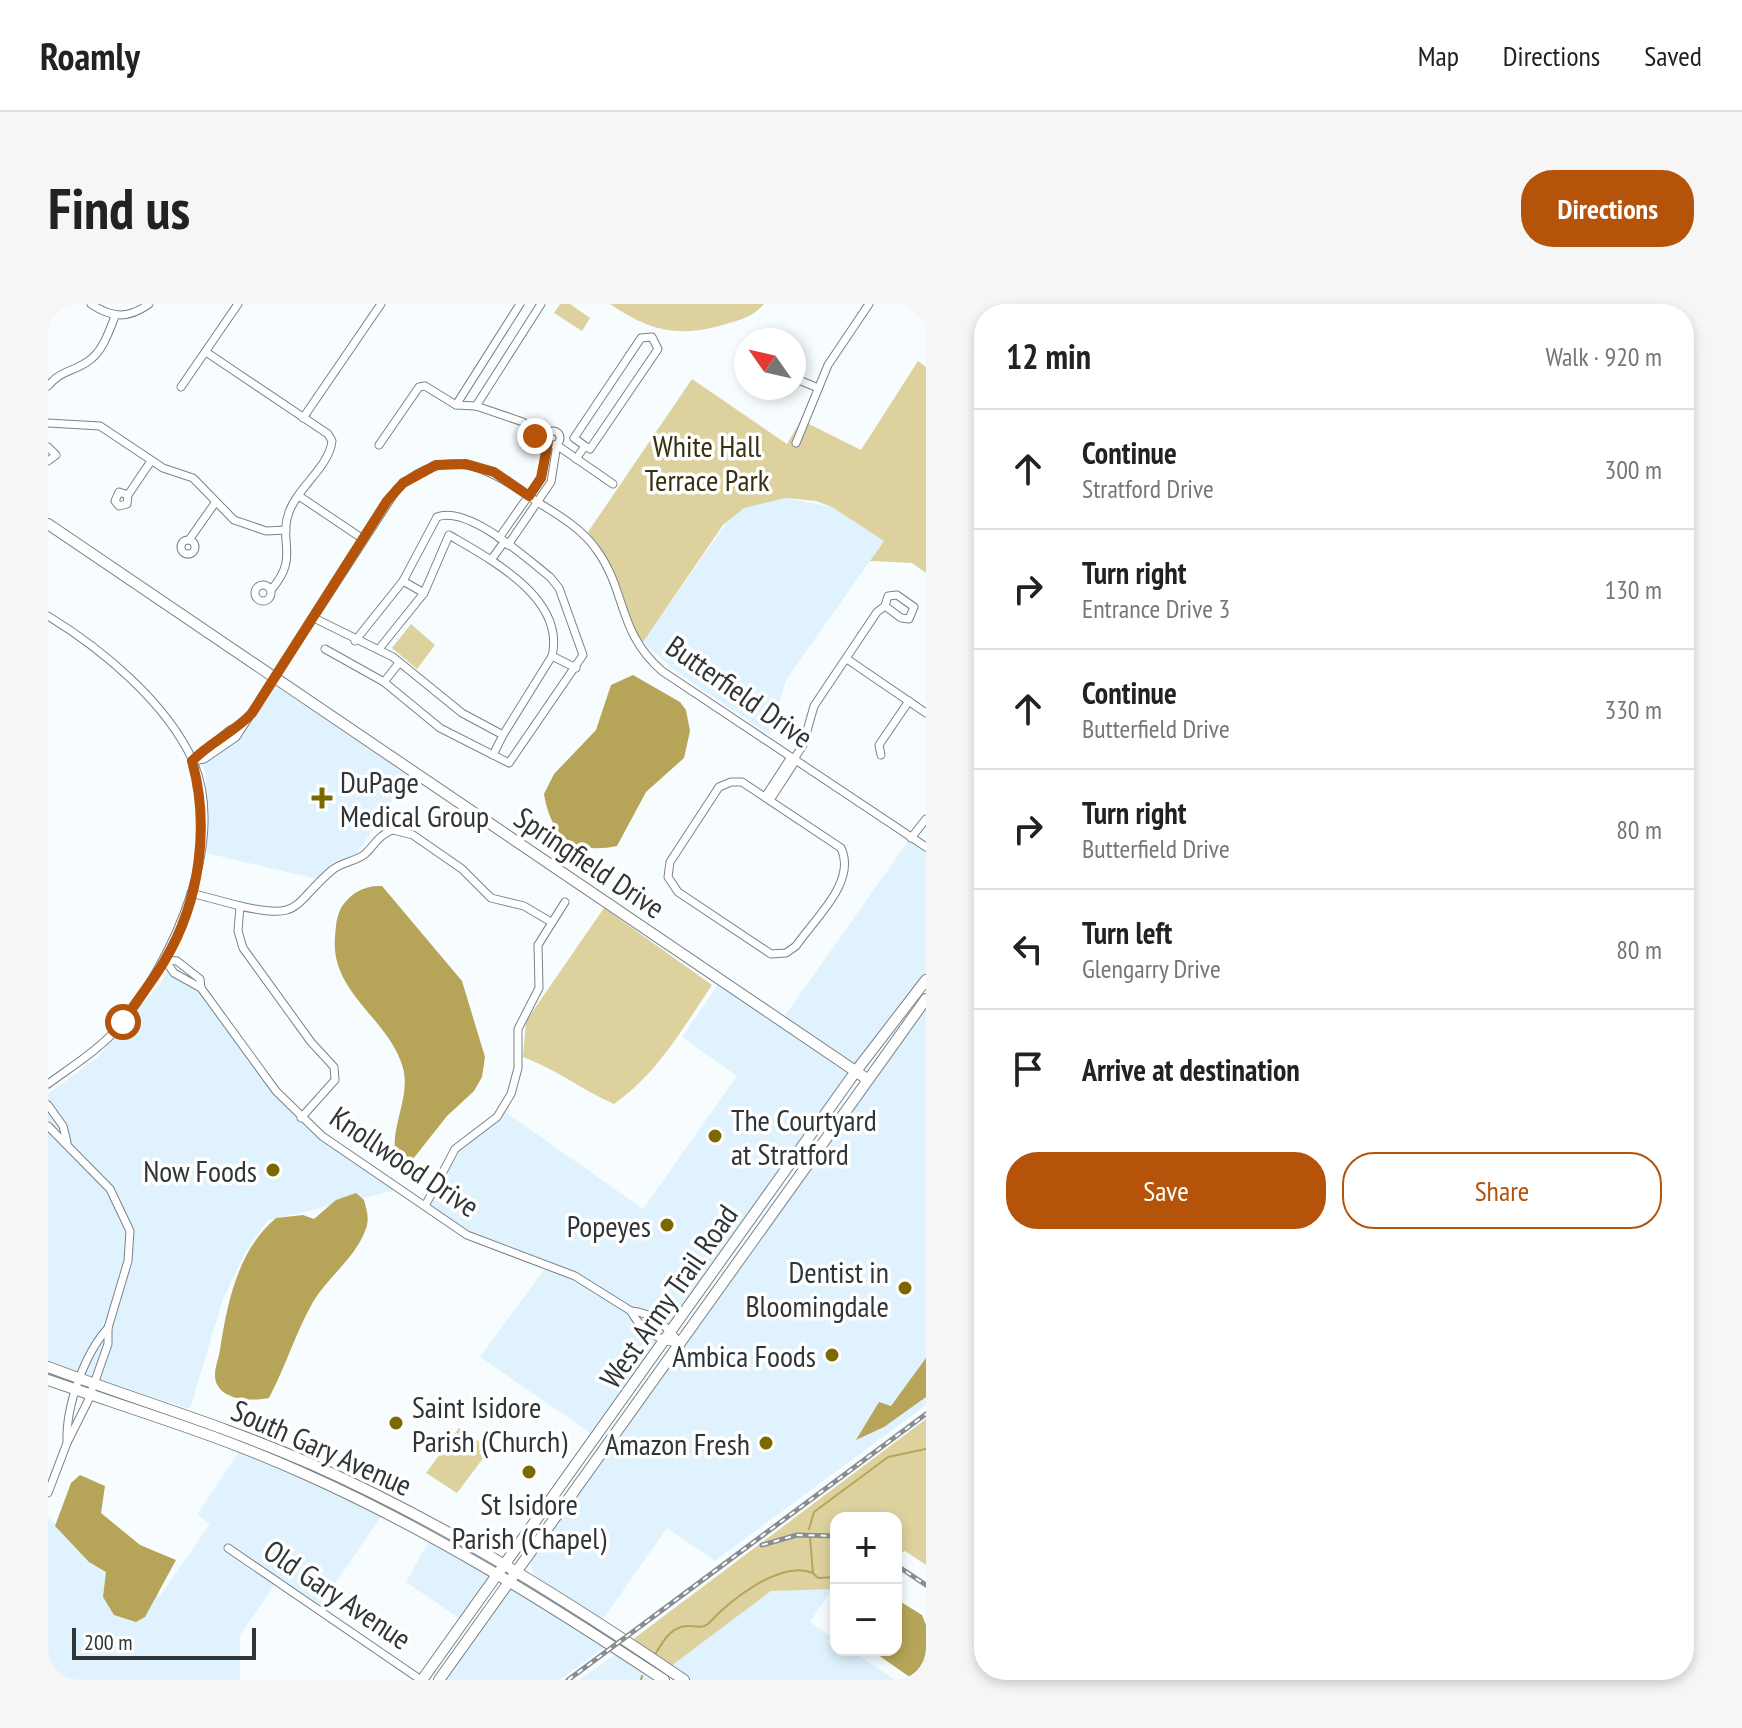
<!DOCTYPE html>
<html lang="en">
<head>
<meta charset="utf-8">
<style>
	body { margin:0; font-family:"PT Sans Narrow",sans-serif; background:#f6f6f6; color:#222 }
	.controls { position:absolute; right:24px; bottom:24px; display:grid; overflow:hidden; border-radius:16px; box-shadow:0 4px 12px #0003 }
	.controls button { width:72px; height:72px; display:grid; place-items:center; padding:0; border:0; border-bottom:2px solid #e0e0e0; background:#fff; color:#222; font:40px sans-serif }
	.compass { position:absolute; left:686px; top:24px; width:72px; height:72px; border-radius:50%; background:#fff; box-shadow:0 4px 12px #0003; rotate:304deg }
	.scale { position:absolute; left:24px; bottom:20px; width:184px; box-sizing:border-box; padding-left:8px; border:4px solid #303537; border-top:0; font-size:22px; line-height:28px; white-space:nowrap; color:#303537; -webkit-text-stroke:6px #fff; paint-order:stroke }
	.stop { position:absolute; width:24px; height:24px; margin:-18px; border:6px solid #b45309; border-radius:50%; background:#fff }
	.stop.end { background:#b45309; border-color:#fff; box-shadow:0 2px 8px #0008 }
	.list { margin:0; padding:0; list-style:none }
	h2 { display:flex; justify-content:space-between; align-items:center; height:104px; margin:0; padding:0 32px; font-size:34px }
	h2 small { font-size:26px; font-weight:400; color:#767676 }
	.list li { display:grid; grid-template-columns:52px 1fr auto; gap:24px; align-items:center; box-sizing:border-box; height:120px; padding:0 32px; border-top:2px solid #e0e0e0 }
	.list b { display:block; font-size:30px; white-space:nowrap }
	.list p { margin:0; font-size:26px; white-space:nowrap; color:#767676 }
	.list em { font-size:26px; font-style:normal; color:#767676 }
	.actions { display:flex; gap:16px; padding:24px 32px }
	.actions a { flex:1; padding:18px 0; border:2px solid #b45309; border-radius:32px; text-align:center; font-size:28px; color:#b45309 }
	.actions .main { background:#b45309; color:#fff }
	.icon { flex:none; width:44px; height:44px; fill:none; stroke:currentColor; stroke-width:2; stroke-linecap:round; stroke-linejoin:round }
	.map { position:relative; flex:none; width:878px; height:1376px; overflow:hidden; border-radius:32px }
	header { display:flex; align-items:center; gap:48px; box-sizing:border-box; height:112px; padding:0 40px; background:#fff; border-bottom:2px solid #e0e0e0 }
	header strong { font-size:38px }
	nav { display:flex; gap:44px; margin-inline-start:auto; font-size:28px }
	.intro { display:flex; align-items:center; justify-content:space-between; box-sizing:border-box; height:192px; padding:0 48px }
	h1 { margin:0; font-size:56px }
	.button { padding:20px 36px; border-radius:32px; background:#b45309; color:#fff; font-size:28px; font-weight:700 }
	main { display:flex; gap:48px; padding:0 48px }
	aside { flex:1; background:#fff; border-radius:32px; box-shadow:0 4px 12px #0003 }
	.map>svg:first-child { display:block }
	.built { fill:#dff2fd }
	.green { fill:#ddd29e }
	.water { fill:#b6a559 }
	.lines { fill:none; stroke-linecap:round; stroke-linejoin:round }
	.stream { stroke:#b6a559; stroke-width:2 }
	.street-casing { stroke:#798389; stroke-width:9 }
	.secondary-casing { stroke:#798389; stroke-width:12 }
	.street { stroke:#fff; stroke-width:7 }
	.secondary { stroke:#fff; stroke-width:10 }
	.rail-casing { stroke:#888d8f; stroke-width:5 }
	.rail { stroke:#fff; stroke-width:2; stroke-dasharray:6; stroke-linecap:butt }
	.route { stroke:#b45309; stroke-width:10 }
	.poi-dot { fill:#7b6900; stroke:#fff; stroke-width:3 }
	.labels { text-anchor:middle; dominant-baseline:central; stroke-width:7; stroke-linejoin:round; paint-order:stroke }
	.park-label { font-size:30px; fill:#38300e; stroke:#fff }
	.street-label { font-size:30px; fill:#303537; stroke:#fff }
	.poi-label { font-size:30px; fill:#303537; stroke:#fff; text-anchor:end }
</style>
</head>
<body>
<header>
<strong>Roamly</strong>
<nav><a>Map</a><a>Directions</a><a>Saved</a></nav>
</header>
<div class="intro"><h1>Find us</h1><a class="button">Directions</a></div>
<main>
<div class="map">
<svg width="878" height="1376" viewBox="0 0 878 1376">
	<rect width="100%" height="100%" fill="#f7fcff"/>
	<g class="built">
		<polygon points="738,194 784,203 836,237 738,376 722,431 626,366 595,338 684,211 696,204"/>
		<polygon points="228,377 363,468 308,551 283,561 269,575 158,549 158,470 150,454 194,424"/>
		<polygon points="861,536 878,547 878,670 808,765 734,716"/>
		<polygon points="123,661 145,676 225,787 252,817 349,886 220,916 198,947 175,995 142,1105 0,1059 0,790 50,753 114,677"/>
		<polygon points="672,678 805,769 547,1132 432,1053 498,963 538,982 541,977 426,930 381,900 410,846 456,807 595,905 689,772 634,733"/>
		<polygon points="878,703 878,1101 667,1257 619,1224 555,1315 486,1271 482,1257"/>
		<polygon points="191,1148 334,1211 271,1303 228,1279 192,1331 192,1376 0,1376 0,1214 112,1292 162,1220 149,1210"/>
		<polygon points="381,1237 443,1273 414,1316 358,1278"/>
		<polygon points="461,1283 558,1342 511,1376 396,1376"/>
		<polygon points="784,1285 762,1318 788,1336 788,1346 803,1346 847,1376 643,1376 623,1362 723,1287"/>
		<polygon points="568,1350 608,1376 531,1376"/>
	</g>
	<g class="green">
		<polygon points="512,0 522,0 542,14 534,27 506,9"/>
		<path d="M 562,0 L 716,0 C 704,13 695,15 678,20 C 631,34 603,28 562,0 Z"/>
		<path d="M 870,57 L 878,63 L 878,269 L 864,259 L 822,257 L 836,237 L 784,203 L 768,197 L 738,194 L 696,204 L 675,221 L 595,338 C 569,302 571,266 540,228 L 644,75 L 739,140 L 753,116 L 813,146 Z"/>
		<polygon points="363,320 387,341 369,365 344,344"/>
		<path d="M 556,604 L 664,681 C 635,724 609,770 566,800 C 534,786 508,765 475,753 L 478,717 Z"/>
		<polygon points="878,1115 878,1261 857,1247 848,1252 848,1214 788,1214 788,1285 723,1287 623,1362 584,1336"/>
		<polygon points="411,1124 442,1145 409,1189 378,1169"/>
	</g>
	<g class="water">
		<path d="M 585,371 L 632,398 L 638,406 L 642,427 L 636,454 L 598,488 L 569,542 C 526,551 503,533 496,490 L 506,470 L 548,426 L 563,381 Z"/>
		<path d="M 334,582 L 414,677 L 437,753 L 434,773 L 426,787 L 399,812 L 365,855 L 355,857 L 348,853 C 341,824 363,794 355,764 C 341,714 282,689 287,633 C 288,622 288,614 293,604 C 302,589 317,581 334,582 Z"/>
		<path d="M 308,889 L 316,896 C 319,907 322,916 317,927 C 307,954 280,973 265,998 C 247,1030 237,1064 221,1094 C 208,1097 178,1097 170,1082 C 163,1071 170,1058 172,1046 C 179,999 190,946 228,914 L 255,911 L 266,915 L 288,896 Z"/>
		<polygon points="878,1054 878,1093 836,1123 808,1136 831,1098 843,1102"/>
		<polygon points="32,1171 57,1182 53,1209 92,1241 128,1256 97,1313 88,1318 66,1311 55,1293 58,1268 41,1258 7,1222 23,1179"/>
		<polygon points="848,1295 874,1311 878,1321 878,1376 866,1376 823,1346 848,1346"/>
	</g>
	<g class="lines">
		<g class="stream">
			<polyline points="761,1225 766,1208 840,1153 878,1145"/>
			<polyline points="762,1233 765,1269 770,1274 788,1273"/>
			<path d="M 606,1352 C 614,1339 623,1321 641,1322 C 650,1322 652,1325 660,1320 C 681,1297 733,1255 765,1269"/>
			<polyline points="593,1376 594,1372"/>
		</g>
		<g class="street-casing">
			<g id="street">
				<path d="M 43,0 C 64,14 80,15 101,0"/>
				<path d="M 158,48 L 280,130 L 284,137 C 281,163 250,183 241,208 C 230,239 252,253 223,286"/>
				<polyline points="746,74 770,84"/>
				<path d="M 0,82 C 12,67 24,68 39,58 C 54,49 61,28 67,12"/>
				<polyline points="133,83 190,0"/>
				<polyline points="408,101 472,0"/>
				<polyline points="428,102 493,0"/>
				<polyline points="255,114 333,0"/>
				<polyline points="0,119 52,122 115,164 145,174 186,216 218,227 238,226"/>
				<circle cx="505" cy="134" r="7"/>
				<polyline points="748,139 780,61 821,0"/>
				<polyline points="331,141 371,83 377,82 408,101 428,102 475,118 487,132 499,136"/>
				<polyline points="510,142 565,180"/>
				<polyline points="0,143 8,151 0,157"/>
				<polyline points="528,155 537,142 526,134 593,34 604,33 610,45 542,145 537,142"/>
				<polyline points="80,191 71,188 67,197 71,202 79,200 80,191 103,157"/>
				<polyline points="251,192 315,235"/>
				<polyline points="451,234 493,174 500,138"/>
				<polyline points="141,236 167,199"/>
				<circle cx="140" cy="243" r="7"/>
				<polyline points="460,241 503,178 509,140"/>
				<polyline points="443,256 456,238"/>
				<polyline points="355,277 376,289"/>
				<circle cx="215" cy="289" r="8"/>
				<polygon points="849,291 866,303 861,315 853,314 837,302 840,292"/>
				<path d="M 0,312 C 54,345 118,398 145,457 C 180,538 124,655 75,718 C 55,743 26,761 0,780"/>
				<path d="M 266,314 L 345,353 L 414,409 L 455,431 L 504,352 C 518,294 442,255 401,231 L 376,289 L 331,345"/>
				<path d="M 307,337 L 355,277 L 389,213 C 420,201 478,254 502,273 L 511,284 L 535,351 L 461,459 L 392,424 L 336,378 L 351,359"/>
				<polyline points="277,345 336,378"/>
				<polyline points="504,352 528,364"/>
				<polyline points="799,355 878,409"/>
				<polyline points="445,451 455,431"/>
				<polyline points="833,451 831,441 861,397"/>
				<polyline points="746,455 755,441 766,402 829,308 837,302"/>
				<path d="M 144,457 L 156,455 L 188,433 L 349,185 C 401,137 443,166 491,199 C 512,212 534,225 548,245 C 579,287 569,328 614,367 L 878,543"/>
				<polyline points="144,457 182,426 192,422"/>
				<path d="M 683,478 L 694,478 L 793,544 C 809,578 767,614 748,642 L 738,649 L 723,650 L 630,588 L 620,573 L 622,558 L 671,483 Z"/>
				<polyline points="717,493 743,453"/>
				<polyline points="722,496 748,456"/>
				<polyline points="863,534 878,515"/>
				<polyline points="143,589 192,602 190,627 195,644 263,738 286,763 287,776 253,814"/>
				<path d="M 192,602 C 254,616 243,602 283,567 C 293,558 307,558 317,550 C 327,541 331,530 345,526 L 365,531 L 414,565 L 443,594 L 476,602 L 503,618"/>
				<path d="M 117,656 L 129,657 L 152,675 L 153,684 L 228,787 L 274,832 L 419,931 L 527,972 L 583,1007 C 591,1024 612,1038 631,1039"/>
				<polyline points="117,656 126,669 153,684"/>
				<polyline points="0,801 15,822 19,838"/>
				<polyline points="0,822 62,885 82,927 80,957 60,1024 60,1040 40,1097 19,1139 0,1189"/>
				<polyline points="377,902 407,845 449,813 463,790 470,764 470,725 491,684 490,641 517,598"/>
				<path d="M 583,1007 C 602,1008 621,1023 631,1039"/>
				<path d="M 19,1137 C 18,1101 37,1049 60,1024"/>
				<polyline points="180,1244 373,1376"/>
			</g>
		</g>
		<g class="secondary-casing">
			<g id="secondary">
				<polyline points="0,220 819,775"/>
				<path d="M 0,1063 C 88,1096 177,1122 263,1160 C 394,1218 517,1295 636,1376"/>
				<path d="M 0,1076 C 86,1106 174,1132 257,1170 C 383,1226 501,1300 616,1376"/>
				<polyline points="374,1376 808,767 878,676"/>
				<polyline points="391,1376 878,695"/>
			</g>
		</g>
		<use href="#street" class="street"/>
		<use href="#secondary" class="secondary"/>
		<g class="rail-casing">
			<g id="rail">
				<polyline points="714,1241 749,1231 788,1232"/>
				<polyline points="848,1261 878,1281"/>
				<polyline points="520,1376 878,1110"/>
			</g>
		</g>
		<use href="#rail" class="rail"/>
	</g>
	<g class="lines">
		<path class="route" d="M 75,718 C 88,697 105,677 117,656 C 152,597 162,522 144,457 C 162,438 187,428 204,409 L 339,197 L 355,179 L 388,161 L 418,160 L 446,168 L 481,192 L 493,174 L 500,138 L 487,132"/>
	</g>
	<g class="poi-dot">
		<path d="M270 482h8v8h8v8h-8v8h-8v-8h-8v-8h8z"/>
		<circle cx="667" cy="832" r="8"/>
		<circle cx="225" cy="866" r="8"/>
		<circle cx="619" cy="921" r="8"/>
		<circle cx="857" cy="984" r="8"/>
		<circle cx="784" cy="1051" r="8"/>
		<circle cx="348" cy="1119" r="8"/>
		<circle cx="718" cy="1139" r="8"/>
		<circle cx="481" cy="1168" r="8"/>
	</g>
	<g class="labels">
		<g class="park-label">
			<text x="659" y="141">White Hall<tspan x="659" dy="34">Terrace Park</tspan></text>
		</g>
		<g class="street-label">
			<text transform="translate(692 387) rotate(35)">Butterfield Drive</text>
			<text transform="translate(542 558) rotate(34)">Springfield Drive</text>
			<text transform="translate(357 857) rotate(34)">Knollwood Drive</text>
			<text transform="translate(620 992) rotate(-55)">West Army Trail Road</text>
			<text transform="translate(274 1143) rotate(24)">South Gary Avenue</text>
			<text transform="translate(290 1290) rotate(34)">Old Gary Avenue</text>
		</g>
		<g class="poi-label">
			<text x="292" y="477" text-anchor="start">DuPage<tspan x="292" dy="34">Medical Group</tspan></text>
			<text x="683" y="815" text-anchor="start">The Courtyard<tspan x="683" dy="34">at Stratford</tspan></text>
			<text x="209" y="866">Now Foods</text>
			<text x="603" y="921">Popeyes</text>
			<text x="841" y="967">Dentist in<tspan x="841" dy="34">Bloomingdale</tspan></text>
			<text x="768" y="1051">Ambica Foods</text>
			<text x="364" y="1102" text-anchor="start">Saint Isidore<tspan x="364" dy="34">Parish (Church)</tspan></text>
			<text x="702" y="1139">Amazon Fresh</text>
			<text x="481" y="1199" text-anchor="middle">St Isidore<tspan x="481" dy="34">Parish (Chapel)</tspan></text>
		</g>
	</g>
</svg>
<div class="controls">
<button>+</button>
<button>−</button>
</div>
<svg class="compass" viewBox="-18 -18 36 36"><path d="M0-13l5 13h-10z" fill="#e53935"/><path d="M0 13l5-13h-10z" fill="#767676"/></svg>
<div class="scale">200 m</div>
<div class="stop" style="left:75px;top:718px"></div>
<div class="stop end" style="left:487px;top:132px"></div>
</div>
<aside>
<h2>12 min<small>Walk · 920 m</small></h2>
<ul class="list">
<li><svg class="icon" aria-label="ahead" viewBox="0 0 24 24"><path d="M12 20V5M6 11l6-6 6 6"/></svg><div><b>Continue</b><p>Stratford Drive</p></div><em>300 m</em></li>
<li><svg class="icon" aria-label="right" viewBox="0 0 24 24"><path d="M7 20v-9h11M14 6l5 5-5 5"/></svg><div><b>Turn right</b><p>Entrance Drive 3</p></div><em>130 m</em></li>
<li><svg class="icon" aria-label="ahead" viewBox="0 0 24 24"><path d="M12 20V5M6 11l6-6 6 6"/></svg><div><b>Continue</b><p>Butterfield Drive</p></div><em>330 m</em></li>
<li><svg class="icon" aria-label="right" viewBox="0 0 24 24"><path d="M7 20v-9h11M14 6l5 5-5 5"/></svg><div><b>Turn right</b><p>Butterfield Drive</p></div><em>80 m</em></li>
<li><svg class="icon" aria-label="left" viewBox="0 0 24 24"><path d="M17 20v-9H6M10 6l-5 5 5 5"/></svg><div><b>Turn left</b><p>Glengarry Drive</p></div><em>80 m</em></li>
<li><svg class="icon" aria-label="arrive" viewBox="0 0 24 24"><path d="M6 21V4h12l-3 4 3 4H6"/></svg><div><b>Arrive at destination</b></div></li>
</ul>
<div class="actions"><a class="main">Save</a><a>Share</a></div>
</aside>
</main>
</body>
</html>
